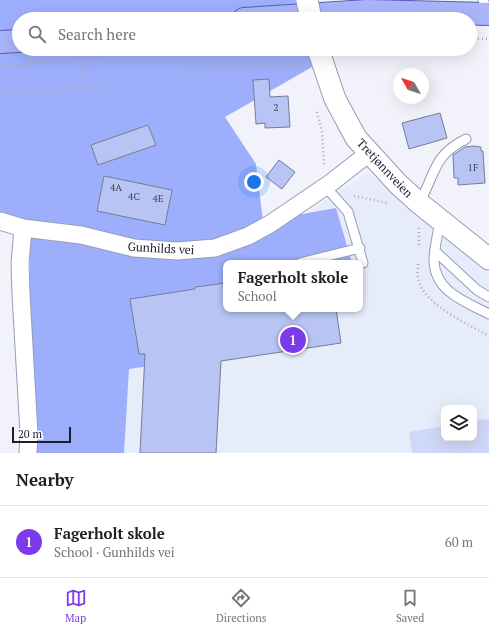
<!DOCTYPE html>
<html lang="en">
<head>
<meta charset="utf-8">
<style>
	body { margin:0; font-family:"PT Serif",serif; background:#f2f2f2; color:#202124 }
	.controls { position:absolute; right:12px; bottom:12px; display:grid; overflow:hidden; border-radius:8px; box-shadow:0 4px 16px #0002 }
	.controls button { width:36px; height:36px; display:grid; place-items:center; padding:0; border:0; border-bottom:1px solid #e0e0e0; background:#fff; color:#202124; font:20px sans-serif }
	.compass { position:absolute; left:393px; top:68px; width:36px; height:36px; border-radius:50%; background:#fff; box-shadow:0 4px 16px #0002; rotate:309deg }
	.scale { position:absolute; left:12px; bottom:10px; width:59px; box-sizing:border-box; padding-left:4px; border:2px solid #1b1e29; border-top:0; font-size:11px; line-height:14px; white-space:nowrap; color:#1b1e29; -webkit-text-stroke:3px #fff; paint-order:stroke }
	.you { position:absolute; left:254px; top:182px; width:14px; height:14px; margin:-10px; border:3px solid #fff; border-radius:50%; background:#1a73e8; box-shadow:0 0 0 6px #1a73e833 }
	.badge { display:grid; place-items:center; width:26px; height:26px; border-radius:50%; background:#7c3aed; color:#fff; font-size:13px; font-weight:700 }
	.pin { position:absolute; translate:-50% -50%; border:2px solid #fff; box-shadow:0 1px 4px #0006 }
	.popup { position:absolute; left:223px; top:260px; width:140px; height:52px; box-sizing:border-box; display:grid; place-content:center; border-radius:8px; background:#fff; filter:drop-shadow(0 1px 3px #0005); font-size:13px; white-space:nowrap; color:#757577 }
	.popup b { font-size:15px; color:#202124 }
	.popup::after { content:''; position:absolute; left:50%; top:100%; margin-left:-8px; border:8px solid transparent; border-top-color:#fff }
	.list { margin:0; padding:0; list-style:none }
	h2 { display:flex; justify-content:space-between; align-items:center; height:52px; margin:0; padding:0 16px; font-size:17px }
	h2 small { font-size:13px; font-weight:400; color:#757577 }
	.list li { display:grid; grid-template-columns:26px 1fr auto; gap:12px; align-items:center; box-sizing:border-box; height:72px; padding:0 16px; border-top:1px solid #e0e0e0 }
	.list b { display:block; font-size:15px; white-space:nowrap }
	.list p { margin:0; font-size:13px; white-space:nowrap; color:#757577 }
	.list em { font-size:13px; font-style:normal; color:#757577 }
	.icon { flex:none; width:22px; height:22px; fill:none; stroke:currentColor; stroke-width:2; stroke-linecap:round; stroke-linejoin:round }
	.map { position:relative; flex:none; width:489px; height:453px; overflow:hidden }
	.search { position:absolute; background:#fff; box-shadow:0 4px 16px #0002; left:12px; right:12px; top:12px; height:44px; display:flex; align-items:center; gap:10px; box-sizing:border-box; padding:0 14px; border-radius:22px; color:#757577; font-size:15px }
	.sheet { height:124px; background:#fff }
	nav { display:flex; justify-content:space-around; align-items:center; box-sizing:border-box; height:56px; border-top:1px solid #e0e0e0; background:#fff; font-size:11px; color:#757577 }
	nav a { display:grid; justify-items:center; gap:2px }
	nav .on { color:#7c3aed }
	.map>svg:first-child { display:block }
	.built { fill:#e7ecfb; fill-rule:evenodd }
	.green { fill:#d0d8f9 }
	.forest { fill:#9daffc }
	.building { fill:#b8c4f3; stroke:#747c96 }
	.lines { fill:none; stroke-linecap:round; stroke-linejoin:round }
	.service-casing { stroke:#959cb8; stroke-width:11 }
	.minor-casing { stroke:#959cb8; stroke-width:19 }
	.tertiary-casing { stroke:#959cb8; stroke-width:23 }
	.primary-casing { stroke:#525fae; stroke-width:24 }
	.path { stroke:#aaacb4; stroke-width:2.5; stroke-dasharray:1 3; stroke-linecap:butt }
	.service { stroke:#fff; stroke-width:9 }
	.minor { stroke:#fff; stroke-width:17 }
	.tertiary { stroke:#fff; stroke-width:21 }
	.primary { stroke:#a9b4fa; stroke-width:22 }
	.tertiary-bridge-casing { stroke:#959cb8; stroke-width:23; stroke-linecap:butt }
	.tertiary-bridge { stroke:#fff; stroke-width:21 }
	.labels { text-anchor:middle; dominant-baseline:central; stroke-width:3; stroke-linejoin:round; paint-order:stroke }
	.number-label { font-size:10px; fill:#42485c }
	.street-label { font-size:12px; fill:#1b1e29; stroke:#fff }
</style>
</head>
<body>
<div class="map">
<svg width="489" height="453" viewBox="0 0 489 453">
	<rect width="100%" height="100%" fill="#f2f3fa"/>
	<path class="built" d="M 368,172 L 489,272 L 489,453 L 103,453 L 95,269 L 270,238 ZM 226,263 L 360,263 L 360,309 L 226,309 ZM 444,408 L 474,408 L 474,438 L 444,438 Z"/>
	<polygon class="green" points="489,419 489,453 412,453 409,432 444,426 444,438 474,438 474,421"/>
	<polygon class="forest" points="0,0 303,0 306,19 19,19 19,49 310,49 312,67 225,117 256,164 263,221 336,208 352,263 226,263 226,307 182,361 129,369 124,453 30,453 30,243 16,232 0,228"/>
	<g class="building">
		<polygon points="269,79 270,97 288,96 290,127 265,128 265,123 256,124 253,80"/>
		<polygon points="440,113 447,138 409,149 402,123"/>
		<polygon points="148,125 156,145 98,165 91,145"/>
		<polygon points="473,146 481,147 481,151 483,151 485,183 458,185 458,178 454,178 453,155 465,147"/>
		<polygon points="279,160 295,172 282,189 266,177"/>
		<polygon points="104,176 172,190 165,225 97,211"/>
		<polygon points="226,283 226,309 336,309 341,343 221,361 216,453 140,453 145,354 139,354 130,299 195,289 195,287"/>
	</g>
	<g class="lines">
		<g class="service-casing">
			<g id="service">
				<polyline points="483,0 489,14"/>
				<polyline points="325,186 348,212 363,263"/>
				<path d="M 419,203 C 436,174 432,156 466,139"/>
				<path d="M 440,221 C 438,234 434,248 434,261 C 435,292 466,302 489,314"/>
				<polyline points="435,251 477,290 489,297"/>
				<polyline points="300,263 360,248"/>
			</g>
		</g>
		<g class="minor-casing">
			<g id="minor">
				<polyline points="0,221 23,228 81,235 134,248 177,251 215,248 248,236 270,224 332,182 369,153"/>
				<polyline points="23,228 20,264 21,294 29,434 28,453"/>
			</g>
		</g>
		<g class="tertiary-casing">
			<polyline id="tertiary" points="318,49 335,99 356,138 398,184 419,203 489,259"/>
		</g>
		<g class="primary-casing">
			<g id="primary">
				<polyline points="244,19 367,11 489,14"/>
				<polyline points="0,42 19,41"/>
			</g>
		</g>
		<g class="path">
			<polyline points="470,38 489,39"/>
			<polyline points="0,66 174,49"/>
			<polyline points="75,89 93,57"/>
			<polyline points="0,93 58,92 229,67 301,66"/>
			<polyline points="317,112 322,131 324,166"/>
			<polyline points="354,196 388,203"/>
			<polyline points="419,228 419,247"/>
			<path d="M 418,264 C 418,268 417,273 418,277 C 420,303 468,324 489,336"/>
		</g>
		<use href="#service" class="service"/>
		<use href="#minor" class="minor"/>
		<use href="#tertiary" class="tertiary"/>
		<use href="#primary" class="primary"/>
		<g class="tertiary-bridge-casing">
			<polyline id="tertiary-bridge" points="307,0 311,19"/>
		</g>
		<use href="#tertiary-bridge" class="tertiary-bridge"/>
	</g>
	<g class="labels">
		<g class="number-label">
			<text x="276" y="107">2</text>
			<text x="473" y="167">1F</text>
			<text x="116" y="187">4A</text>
			<text x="134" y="196">4C</text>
			<text x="158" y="198">4E</text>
		</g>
		<g class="street-label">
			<text transform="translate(385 168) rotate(47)">Tretjønnveien</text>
			<text transform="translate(161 248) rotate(3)">Gunhilds vei</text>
		</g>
	</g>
</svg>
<div class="controls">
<button><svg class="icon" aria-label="layers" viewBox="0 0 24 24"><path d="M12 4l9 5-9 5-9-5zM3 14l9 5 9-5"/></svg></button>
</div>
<svg class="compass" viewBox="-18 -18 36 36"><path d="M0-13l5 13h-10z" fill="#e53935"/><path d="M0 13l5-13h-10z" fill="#757577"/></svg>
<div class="scale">20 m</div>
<div class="you"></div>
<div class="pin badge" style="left:293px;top:340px">1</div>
<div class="popup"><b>Fagerholt skole</b>School</div>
<div class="search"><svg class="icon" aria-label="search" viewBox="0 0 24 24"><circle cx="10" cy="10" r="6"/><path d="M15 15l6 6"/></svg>Search here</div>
</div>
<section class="sheet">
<h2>Nearby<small></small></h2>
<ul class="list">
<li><span class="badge">1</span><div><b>Fagerholt skole</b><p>School · Gunhilds vei</p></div><em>60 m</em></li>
</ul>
</section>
<nav>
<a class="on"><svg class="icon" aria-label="map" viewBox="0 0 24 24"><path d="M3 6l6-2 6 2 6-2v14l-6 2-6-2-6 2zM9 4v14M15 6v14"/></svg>Map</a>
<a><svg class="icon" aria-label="directions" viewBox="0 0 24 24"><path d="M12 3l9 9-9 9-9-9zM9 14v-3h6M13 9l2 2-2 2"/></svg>Directions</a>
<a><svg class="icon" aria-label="saved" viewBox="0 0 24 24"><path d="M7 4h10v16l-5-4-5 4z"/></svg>Saved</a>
</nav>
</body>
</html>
